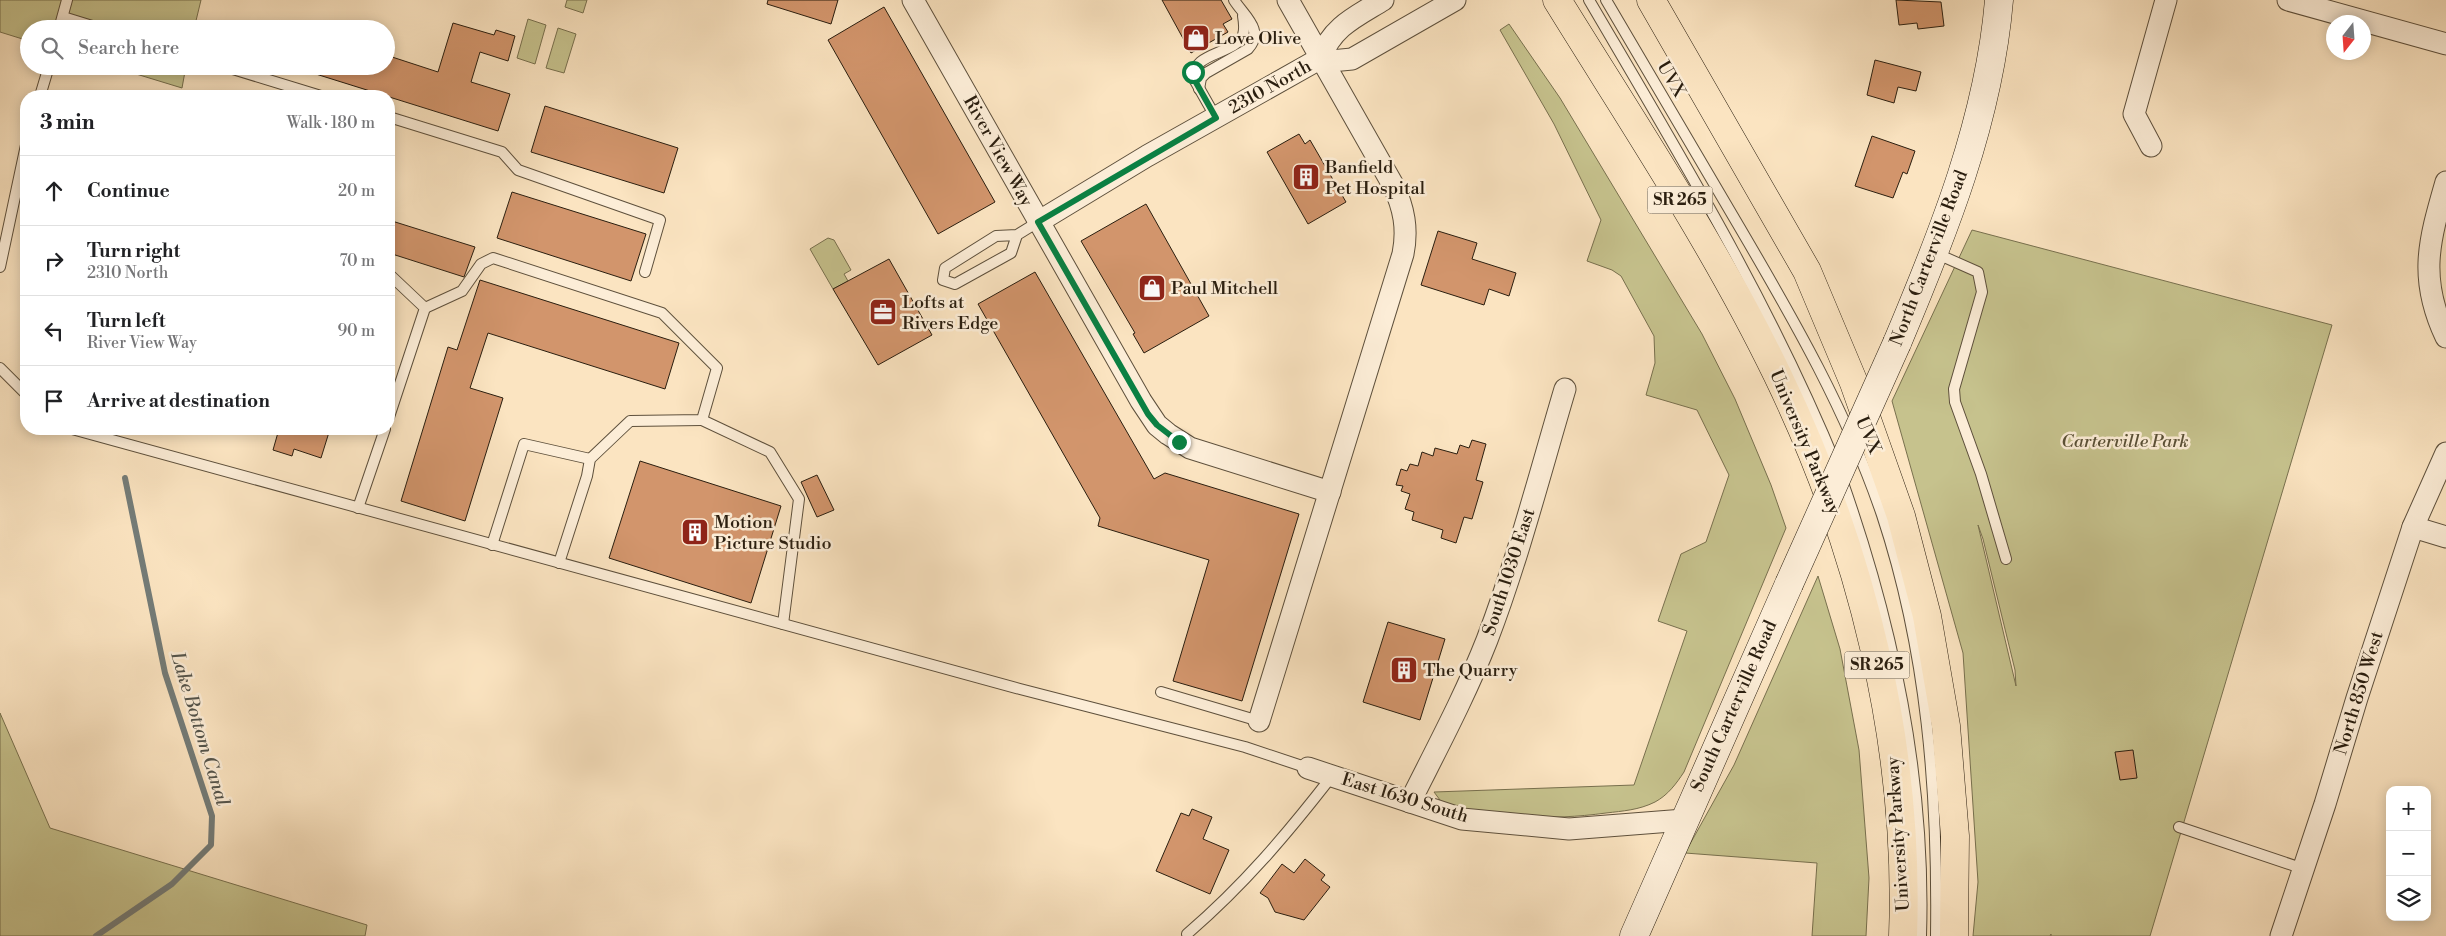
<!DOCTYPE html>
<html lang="en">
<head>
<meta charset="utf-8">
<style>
	body { margin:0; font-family:"Libre Bodoni",serif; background:#f2f2f2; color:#202124 }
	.controls { position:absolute; right:15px; bottom:15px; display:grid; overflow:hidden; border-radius:10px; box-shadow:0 2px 12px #0003 }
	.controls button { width:45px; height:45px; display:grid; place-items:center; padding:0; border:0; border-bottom:1px solid #e0e0e0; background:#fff; color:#202124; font:25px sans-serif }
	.compass { position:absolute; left:2326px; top:15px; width:45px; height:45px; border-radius:50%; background:#fff; box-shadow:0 2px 12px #0003; rotate:197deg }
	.stop { position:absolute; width:15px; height:15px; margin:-11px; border:4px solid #0b8043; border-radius:50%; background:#fff }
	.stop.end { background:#0b8043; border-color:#fff; box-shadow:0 1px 5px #0008 }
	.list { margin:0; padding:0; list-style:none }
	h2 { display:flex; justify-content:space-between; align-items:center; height:65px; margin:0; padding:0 20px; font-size:21px }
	h2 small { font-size:16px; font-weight:400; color:#757577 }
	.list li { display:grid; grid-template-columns:32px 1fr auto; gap:15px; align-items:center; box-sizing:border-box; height:70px; padding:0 20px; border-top:1px solid #e0e0e0 }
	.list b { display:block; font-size:19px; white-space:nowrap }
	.list p { margin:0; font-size:16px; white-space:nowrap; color:#757577 }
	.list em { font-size:16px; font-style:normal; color:#757577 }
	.icon { flex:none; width:28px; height:28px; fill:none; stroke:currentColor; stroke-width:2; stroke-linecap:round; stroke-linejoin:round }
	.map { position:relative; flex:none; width:2446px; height:936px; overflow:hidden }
	.search { position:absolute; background:#fff; box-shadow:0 2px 12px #0003; left:20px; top:20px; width:375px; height:55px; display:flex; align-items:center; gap:12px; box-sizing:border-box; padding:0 18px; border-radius:28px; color:#757577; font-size:19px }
	.panel { position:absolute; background:#fff; box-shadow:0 2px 12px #0003; left:20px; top:90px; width:375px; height:345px; border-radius:20px }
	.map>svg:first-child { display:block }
	.green { fill:#c6c28d; stroke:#78704e; fill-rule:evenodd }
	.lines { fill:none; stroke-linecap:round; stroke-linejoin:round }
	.stream { stroke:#747c78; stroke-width:6 }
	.building { fill:#d2956c; stroke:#2a1e0f }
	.lane-casing { stroke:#5e503c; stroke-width:12 }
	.street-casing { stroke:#5e503c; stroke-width:23 }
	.secondary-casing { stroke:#2a1e0f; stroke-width:29 }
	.primary-casing { stroke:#2a1e0f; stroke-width:29 }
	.lane { stroke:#fcedd7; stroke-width:10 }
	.street { stroke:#fcedd7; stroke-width:21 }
	.secondary { stroke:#fcedd7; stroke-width:28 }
	.primary { stroke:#fbe4c1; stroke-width:28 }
	.secondary-bridge-casing { stroke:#2a1e0f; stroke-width:29; stroke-linecap:butt }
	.secondary-bridge { stroke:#fcedd7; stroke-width:28 }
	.route { stroke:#0b8043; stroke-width:6 }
	.labels { text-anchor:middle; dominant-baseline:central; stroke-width:5; stroke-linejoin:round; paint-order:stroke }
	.shield { fill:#fcedd7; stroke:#695c4b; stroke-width:1 }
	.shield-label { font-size:16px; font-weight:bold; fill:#2a1e0f }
	.poi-label { font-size:18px; fill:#2a1e0f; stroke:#fcedd7; text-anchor:start }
	.street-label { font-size:18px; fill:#2a1e0f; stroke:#fcedd7 }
	.park-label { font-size:18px; font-style:italic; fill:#594f35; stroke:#fcedd7 }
	.water-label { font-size:19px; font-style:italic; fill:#55554c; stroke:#fcedd7 }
</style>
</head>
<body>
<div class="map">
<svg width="2446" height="936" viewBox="0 0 2446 936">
	<rect width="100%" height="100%" fill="#fbe4c1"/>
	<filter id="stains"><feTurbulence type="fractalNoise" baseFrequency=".004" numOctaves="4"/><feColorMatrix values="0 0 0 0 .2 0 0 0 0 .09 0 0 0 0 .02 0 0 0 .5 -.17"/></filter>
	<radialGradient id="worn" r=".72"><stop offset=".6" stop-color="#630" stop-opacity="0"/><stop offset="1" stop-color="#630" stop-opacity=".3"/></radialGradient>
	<g class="green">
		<polygon points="0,0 201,0 194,29 29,29 29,41 0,32"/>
		<polygon points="567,0 587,0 583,13 565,7"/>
		<polygon points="528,19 546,25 535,64 517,58"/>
		<path d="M 1509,24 L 1560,98 L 1702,334 L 1735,399 L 1771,485 L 1786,528 L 1684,772 C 1676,784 1668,795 1655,802 C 1639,810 1623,811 1606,813 C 1548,821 1500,817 1443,804 L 1434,792 L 1634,785 L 1687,631 L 1658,621 L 1681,554 L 1706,542 L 1729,475 L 1697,410 L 1646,395 L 1655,363 L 1654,336 L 1621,276 L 1612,270 L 1587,261 L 1601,220 L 1554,124 L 1500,30 Z"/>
		<polygon points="558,28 576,34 564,73 546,68"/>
		<polygon points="110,66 186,66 182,88"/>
		<path d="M 1972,230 L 2332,325 L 2150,936 L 2051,936 L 2051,934 L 2050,936 L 1973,936 L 1978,882 L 1963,653 L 1892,401 ZM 1978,525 L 1983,539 L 2015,670 L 2016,686 Z"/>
		<polygon points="828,238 834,240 851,270 844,274 848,281 833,289 810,249"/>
		<polygon points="1818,576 1840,649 1859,750 1869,878 1866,936 1812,936 1817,863 1685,853 1734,765"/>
		<polygon points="0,713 50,828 367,925 365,936 0,936"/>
	</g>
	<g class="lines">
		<g class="stream">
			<polyline points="127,96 127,95"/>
			<polyline points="96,936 172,884 211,845 212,816 165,673 125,478"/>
		</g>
	</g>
	<g class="building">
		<polygon points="768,0 838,0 831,24 767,4"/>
		<polygon points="1162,0 1221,0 1232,19 1223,24 1228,32 1191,53"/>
		<polygon points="1896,0 1941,2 1944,26 1918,29 1917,23 1899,25"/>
		<polygon points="884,7 995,202 938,234 828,40"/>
		<polygon points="453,23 494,35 496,30 515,36 508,61 480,52 471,82 510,94 498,131 303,70 304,66 386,66 386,55 438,72"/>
		<polygon points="1875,60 1921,72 1916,91 1898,87 1894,103 1867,95"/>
		<polygon points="545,106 678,148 664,193 531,152"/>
		<polygon points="1299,134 1305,144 1310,140 1346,202 1308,224 1267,152"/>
		<polygon points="1872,136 1915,151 1907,174 1903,172 1893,198 1855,186"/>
		<polygon points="512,192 646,234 631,281 497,238"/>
		<polygon points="1146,204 1209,316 1144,353 1133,334 1135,333 1081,241"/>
		<polygon points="392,221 475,247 464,277 389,253 389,232"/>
		<polygon points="1438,231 1477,243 1472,259 1516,273 1509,296 1489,289 1484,305 1421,285"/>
		<polygon points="889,259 932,335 878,365 833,289"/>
		<polygon points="1035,272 1154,479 1165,473 1299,514 1242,701 1173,681 1209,560 1098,526 1100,518 978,304"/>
		<polygon points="480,280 679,343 665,389 488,333 470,388 503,398 465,521 401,501 448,347 457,350"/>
		<polygon points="279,429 330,429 321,458 294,449 292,456 273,450"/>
		<polygon points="1472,440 1486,444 1476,480 1483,482 1472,519 1464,517 1456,543 1441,538 1443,530 1412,520 1414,512 1405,509 1410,494 1401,491 1403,486 1396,485 1401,469 1407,471 1410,464 1418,466 1422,452 1433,456 1435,448 1457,454 1460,445 1469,448"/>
		<polygon points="640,461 781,506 751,603 609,558"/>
		<polygon points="817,475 834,510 817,517 801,482"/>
		<polygon points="1388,622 1445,639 1420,720 1363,702"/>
		<polygon points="2133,750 2137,778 2120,780 2115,752"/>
		<polygon points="1192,809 1212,817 1203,839 1229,850 1210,894 1156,871 1181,813 1189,816"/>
		<polygon points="1305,859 1325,875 1321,880 1330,887 1304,920 1275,912 1268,898 1260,893 1282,864 1294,873"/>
	</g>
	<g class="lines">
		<g class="lane-casing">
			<g id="lane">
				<path d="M 1589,0 C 1678,152 1770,303 1837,467"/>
				<path d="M 1606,0 C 1651,76 1696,152 1740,228 C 1794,320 1847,412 1882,515 C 1927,651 1938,793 1936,936"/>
				<polyline points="63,17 102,29"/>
				<polyline points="59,29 67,0"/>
				<polyline points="223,66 321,96"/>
				<path d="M 1199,89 L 1201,78 L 1206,73 L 1248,49 C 1265,30 1244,16 1234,0"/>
				<polyline points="40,96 49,66"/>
				<polyline points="389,117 502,152 518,170 660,220 645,272"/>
				<path d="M 1216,118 L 1194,79 C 1190,52 1235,55 1243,35 C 1245,29 1244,22 1243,16"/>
				<polyline points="1017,235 1011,253 955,284 943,280 945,268 996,236 1017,235 1038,222"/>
				<polyline points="1935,253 1978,272 1982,292 1954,389 1955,402 1981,474 2006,559"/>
				<polyline points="0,267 26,145"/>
				<polyline points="389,274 425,308 389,417"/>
				<polyline points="425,308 462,291 481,264 493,258 662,313 717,368 702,420 630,421 590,459 587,476 559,563"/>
				<polyline points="0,368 26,394"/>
				<polyline points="702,420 770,452 799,499 783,624"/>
				<polyline points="72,429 1020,689 1245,747 1308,768"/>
				<path d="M 1842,480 C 1894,627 1926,780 1921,936"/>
				<polyline points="358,508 385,429"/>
				<polyline points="492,545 524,444 590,459"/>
				<polyline points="1161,692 1259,721"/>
				<polyline points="2179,827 2304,869"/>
				<path d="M 1187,934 C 1243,886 1287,834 1332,776"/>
			</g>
		</g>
		<g class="street-casing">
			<g id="street">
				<polyline points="913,0 1141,401 1157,425 1168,434 1190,448 1330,492"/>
				<polyline points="2288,0 2446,44"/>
				<polyline points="1321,58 1331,61 1352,59 1455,0"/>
				<polyline points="2151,146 2134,114 2166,0"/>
				<path d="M 2446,182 C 2429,241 2418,278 2446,337"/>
				<path d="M 1038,222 L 1147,156 L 1321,58 C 1331,27 1357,16 1383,0"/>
				<polyline points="2413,527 2446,537"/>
				<path d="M 1259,721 L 1403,254 C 1408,229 1404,208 1393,185 L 1288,0"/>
				<polyline points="1308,768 1462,819 1569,829 1684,820"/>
				<path d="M 1410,802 C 1437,748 1465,696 1487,640 C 1518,559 1540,473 1565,389"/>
				<polyline points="2281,936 2325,804 2357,698 2413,527 2446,453"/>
			</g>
		</g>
		<g class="secondary-casing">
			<g id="secondary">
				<path d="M 1897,343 C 1943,234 1989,120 1999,0"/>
				<polyline points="1634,936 1789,584"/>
			</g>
		</g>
		<g class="primary-casing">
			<g id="primary">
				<path d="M 1557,0 C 1633,123 1714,244 1777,374 C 1861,547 1910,743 1903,936"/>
				<polyline points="1651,0 1807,271 1854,383 1901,516 1927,616 1946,726 1955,836 1954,936"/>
			</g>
		</g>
		<use href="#lane" class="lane"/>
		<use href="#street" class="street"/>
		<use href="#secondary" class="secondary"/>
		<use href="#primary" class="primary"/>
		<g class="secondary-bridge-casing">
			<polyline id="secondary-bridge" points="1789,584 1897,343"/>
		</g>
		<use href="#secondary-bridge" class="secondary-bridge"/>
	</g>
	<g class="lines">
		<polyline class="route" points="1179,442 1157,425 1148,414 1038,222 1216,118 1194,79 1193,72"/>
	</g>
	<defs>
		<g id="shop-square" transform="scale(1.4375)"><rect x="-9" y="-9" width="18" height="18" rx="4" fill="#8f2418" stroke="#fcedd7"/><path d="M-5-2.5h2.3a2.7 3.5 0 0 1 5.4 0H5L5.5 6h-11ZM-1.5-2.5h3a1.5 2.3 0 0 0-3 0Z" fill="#fff"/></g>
		<g id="building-square" transform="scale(1.4375)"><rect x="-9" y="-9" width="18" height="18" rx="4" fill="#8f2418" stroke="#fcedd7"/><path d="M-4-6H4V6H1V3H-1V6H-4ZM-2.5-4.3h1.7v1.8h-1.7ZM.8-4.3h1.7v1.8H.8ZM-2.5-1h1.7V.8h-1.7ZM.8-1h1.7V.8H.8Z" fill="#fff"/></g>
		<g id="office-square" transform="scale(1.4375)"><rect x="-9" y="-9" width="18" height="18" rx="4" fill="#8f2418" stroke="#fcedd7"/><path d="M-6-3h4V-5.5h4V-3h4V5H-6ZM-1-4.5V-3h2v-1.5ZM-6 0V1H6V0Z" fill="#fff"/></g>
	</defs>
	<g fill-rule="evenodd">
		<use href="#shop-square" x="1196" y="38"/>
		<use href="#building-square" x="1306" y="177"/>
		<use href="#shop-square" x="1152" y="288"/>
		<use href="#office-square" x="883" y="312"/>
		<use href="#building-square" x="695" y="532"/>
		<use href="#building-square" x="1404" y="670"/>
	</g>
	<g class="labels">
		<g class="shield">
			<rect x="1647.5" y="186.5" width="65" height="27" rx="4"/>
			<rect x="1844.5" y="651.5" width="65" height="27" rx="4"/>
		</g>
		<g class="shield-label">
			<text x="1680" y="200">SR 265</text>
			<text x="1877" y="665">SR 265</text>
		</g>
		<g class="poi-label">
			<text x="1215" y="38">Love Olive</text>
			<text x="1325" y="167">Banfield<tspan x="1325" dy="21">Pet Hospital</tspan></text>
			<text x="1171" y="288">Paul Mitchell</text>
			<text x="902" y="302">Lofts at<tspan x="902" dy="21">Rivers Edge</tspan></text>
			<text x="714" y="522">Motion<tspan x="714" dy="21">Picture Studio</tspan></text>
			<text x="1423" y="670">The Quarry</text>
		</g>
		<g class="street-label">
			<text transform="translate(1671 79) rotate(60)">UVX</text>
			<text transform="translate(1270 87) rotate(-29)">2310 North</text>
			<text transform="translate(998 151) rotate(61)">River View Way</text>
			<text transform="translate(1929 258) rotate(-69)">North Carterville Road</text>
			<text transform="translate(1868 435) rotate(67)">UVX</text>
			<text transform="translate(1805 442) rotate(67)">University Parkway</text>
			<text transform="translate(1509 572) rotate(-72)">South 1030 East</text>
			<text transform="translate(2359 693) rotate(-73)">North 850 West</text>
			<text transform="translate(1734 706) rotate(-66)">South Carterville Road</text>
			<text transform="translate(1405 798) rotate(17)">East 1630 South</text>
			<text transform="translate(1898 834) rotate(-94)">University Parkway</text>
		</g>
		<g class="park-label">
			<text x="2125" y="441">Carterville Park</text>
		</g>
		<g class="water-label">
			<text transform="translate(200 729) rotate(73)">Lake Bottom Canal</text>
		</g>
	</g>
	<rect width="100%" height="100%" filter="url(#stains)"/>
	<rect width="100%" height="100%" fill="url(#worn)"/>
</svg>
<div class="controls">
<button>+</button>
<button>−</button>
<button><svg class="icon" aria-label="layers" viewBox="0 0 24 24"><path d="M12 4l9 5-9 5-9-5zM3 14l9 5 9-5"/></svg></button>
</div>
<svg class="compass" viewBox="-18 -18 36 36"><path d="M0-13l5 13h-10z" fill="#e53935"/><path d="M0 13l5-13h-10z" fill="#757577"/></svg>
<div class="stop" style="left:1193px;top:72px"></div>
<div class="stop end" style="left:1179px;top:442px"></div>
<div class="search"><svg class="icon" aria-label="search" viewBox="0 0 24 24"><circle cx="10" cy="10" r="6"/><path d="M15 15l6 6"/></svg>Search here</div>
<section class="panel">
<h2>3 min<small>Walk · 180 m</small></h2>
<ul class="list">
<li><svg class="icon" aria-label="ahead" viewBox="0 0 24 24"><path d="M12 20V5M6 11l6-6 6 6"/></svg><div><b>Continue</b></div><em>20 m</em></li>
<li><svg class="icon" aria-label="right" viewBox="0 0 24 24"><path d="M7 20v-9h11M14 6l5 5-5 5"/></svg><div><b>Turn right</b><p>2310 North</p></div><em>70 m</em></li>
<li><svg class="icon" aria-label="left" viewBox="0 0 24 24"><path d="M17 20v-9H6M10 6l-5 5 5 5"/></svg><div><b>Turn left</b><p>River View Way</p></div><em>90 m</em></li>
<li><svg class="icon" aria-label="arrive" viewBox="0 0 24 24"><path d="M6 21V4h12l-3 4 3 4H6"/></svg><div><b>Arrive at destination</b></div></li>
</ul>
</section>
</div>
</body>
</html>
